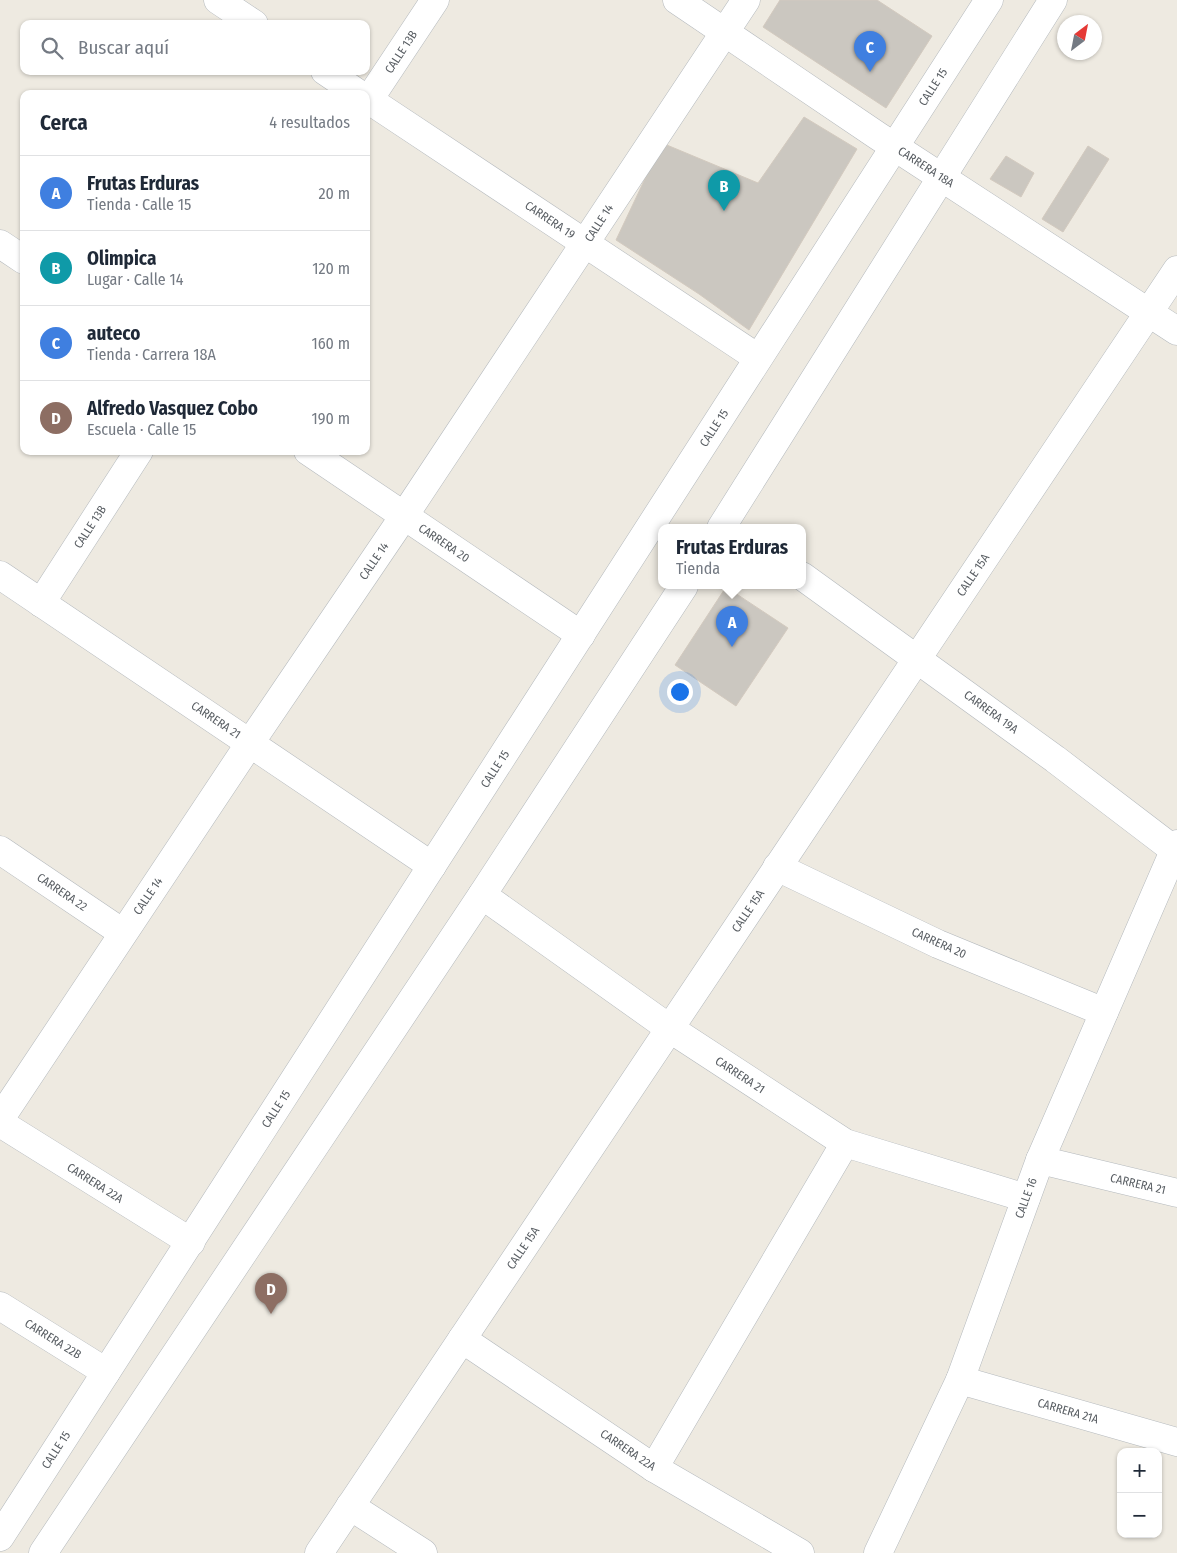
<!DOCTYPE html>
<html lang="es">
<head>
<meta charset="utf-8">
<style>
	body { margin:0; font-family:"Fira Sans Condensed",sans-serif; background:#f2f2f3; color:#1f2937 }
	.controls { position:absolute; right:15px; bottom:15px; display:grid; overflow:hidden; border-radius:10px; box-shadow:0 1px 4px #0004 }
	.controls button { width:45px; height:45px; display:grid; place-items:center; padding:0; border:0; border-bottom:1px solid #e0e1e3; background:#fff; color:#1f2937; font:25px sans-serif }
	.compass { position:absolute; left:1057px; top:15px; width:45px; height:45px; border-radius:50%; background:#fff; box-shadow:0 1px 4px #0004; rotate:32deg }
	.you { position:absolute; left:679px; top:691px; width:18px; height:18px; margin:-12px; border:4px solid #fff; border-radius:50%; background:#1a73e8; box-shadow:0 0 0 8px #1a73e833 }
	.badge { display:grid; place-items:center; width:32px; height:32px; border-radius:50%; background:#111827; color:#fff; font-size:16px; font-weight:700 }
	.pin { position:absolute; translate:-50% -41px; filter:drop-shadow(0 1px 2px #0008) }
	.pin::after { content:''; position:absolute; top:26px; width:18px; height:15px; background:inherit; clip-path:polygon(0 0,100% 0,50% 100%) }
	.popup { position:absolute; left:658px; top:524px; width:148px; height:65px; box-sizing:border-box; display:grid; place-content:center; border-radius:10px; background:#fff; filter:drop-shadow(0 1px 4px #0005); font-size:16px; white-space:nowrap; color:#747a83 }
	.popup b { font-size:19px; color:#1f2937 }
	.popup::after { content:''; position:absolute; left:50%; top:100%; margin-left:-10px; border:10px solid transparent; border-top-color:#fff }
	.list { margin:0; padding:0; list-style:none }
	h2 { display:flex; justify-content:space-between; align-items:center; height:65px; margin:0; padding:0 20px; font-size:21px }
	h2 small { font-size:16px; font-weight:400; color:#747a83 }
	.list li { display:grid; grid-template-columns:32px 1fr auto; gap:15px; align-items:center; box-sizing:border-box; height:75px; padding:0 20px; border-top:1px solid #e0e1e3 }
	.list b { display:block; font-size:19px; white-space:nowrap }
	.list p { margin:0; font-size:16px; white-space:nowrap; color:#747a83 }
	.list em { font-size:16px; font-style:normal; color:#747a83 }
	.icon { flex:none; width:28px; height:28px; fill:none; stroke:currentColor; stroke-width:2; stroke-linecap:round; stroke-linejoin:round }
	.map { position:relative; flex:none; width:1177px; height:1553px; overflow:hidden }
	.search { position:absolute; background:#fff; box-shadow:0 1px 4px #0004; left:20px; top:20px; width:350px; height:55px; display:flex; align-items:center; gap:12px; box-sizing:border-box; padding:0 18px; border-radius:10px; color:#747a83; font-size:19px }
	.panel { position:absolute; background:#fff; box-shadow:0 1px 4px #0004; left:20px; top:90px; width:350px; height:365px; border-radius:10px }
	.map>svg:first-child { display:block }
	.building { fill:#cbc7c0; stroke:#d3cabf }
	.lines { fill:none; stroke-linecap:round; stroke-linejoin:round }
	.minor-casing { stroke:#b4b9bd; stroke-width:29 }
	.minor { stroke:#fff; stroke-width:28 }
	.labels { text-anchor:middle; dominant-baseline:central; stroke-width:5; stroke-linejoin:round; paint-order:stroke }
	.street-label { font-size:12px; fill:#5a5f64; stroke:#fff }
</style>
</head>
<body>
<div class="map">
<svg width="1177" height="1553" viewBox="0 0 1177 1553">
	<rect width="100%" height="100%" fill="#eeeae1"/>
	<g class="building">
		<polygon points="780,0 877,0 932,36 886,108 763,27"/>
		<polygon points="804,117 857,149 749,330 699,294 616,240 662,143 758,183"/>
		<polygon points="1088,146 1109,159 1063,232 1042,219"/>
		<polygon points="1006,156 1034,173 1021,197 990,179"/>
		<polygon points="726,587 788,628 736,706 675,665"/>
	</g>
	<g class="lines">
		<g class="minor-casing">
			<g id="minor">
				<polyline points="218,0 254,24"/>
				<polyline points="677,0 878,136 1177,331"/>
				<polyline points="325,71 359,94"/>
				<polyline points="366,98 758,358"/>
				<polyline points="366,104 435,0"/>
				<polyline points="0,244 24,260"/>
				<polyline points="308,451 581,635"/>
				<polyline points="721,528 1053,0"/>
				<polyline points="0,575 432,866"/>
				<polyline points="802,576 1055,759 1177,852"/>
				<polyline points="41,603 139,451"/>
				<polyline points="0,850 123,933"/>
				<polyline points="777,867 938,944 1104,1012"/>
				<polyline points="482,895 669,1028 845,1143 1026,1198"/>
				<polyline points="0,1119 250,743 404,516 746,0"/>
				<polyline points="0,1123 191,1242"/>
				<polyline points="1040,1160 1177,1193"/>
				<polyline points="0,1306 106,1372"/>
				<polyline points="462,1339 654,1468 800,1553"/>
				<polyline points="960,1380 1177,1442"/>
				<polyline points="654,1468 845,1143"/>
				<polyline points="350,1506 423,1553"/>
				<polyline points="0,1537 989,0"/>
				<polyline points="43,1553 482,895 684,586"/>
				<polyline points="319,1553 1177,270"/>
				<polyline points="878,1553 960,1380 1040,1160 1177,844"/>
			</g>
		</g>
		<use href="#minor" class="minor"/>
	</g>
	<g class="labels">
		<g class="street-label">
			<text transform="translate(401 52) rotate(-57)">CALLE 13B</text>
			<text transform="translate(933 87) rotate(-57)">CALLE 15</text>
			<text transform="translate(926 167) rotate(33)">CARRERA 18A</text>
			<text transform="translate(550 220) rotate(34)">CARRERA 19</text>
			<text transform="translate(599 223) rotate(-57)">CALLE 14</text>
			<text transform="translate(714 428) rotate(-57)">CALLE 15</text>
			<text transform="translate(90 527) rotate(-57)">CALLE 13B</text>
			<text transform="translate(444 543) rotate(34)">CARRERA 20</text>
			<text transform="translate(374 561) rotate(-56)">CALLE 14</text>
			<text transform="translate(973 575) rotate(-56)">CALLE 15A</text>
			<text transform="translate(991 712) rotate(36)">CARRERA 19A</text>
			<text transform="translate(216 720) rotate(34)">CARRERA 21</text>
			<text transform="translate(495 769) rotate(-57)">CALLE 15</text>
			<text transform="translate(62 892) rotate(34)">CARRERA 22</text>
			<text transform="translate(148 896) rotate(-56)">CALLE 14</text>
			<text transform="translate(748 911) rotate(-56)">CALLE 15A</text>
			<text transform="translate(939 943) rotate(24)">CARRERA 20</text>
			<text transform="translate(740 1075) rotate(33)">CARRERA 21</text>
			<text transform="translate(276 1109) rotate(-57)">CALLE 15</text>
			<text transform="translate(95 1183) rotate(32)">CARRERA 22A</text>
			<text transform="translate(1138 1184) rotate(13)">CARRERA 21</text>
			<text transform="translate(1026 1198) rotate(-70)">CALLE 16</text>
			<text transform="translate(523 1248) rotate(-56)">CALLE 15A</text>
			<text transform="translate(53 1339) rotate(32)">CARRERA 22B</text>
			<text transform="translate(1068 1411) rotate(16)">CARRERA 21A</text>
			<text transform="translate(56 1450) rotate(-57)">CALLE 15</text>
			<text transform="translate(628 1450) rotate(34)">CARRERA 22A</text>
		</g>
	</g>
</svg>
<div class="controls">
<button>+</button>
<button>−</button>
</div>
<svg class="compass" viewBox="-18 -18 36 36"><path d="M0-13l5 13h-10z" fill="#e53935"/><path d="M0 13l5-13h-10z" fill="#747a83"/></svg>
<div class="you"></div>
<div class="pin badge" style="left:732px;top:647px;background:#3f7fe0">A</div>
<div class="popup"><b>Frutas Erduras</b>Tienda</div>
<div class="pin badge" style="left:724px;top:211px;background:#0f9aa8">B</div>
<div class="pin badge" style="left:870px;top:72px;background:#3f7fe0">C</div>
<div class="pin badge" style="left:271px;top:1314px;background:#8d6e63">D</div>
<div class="search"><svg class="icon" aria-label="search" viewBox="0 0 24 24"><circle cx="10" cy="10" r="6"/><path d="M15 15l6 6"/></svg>Buscar aquí</div>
<section class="panel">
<h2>Cerca<small>4 resultados</small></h2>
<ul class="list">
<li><span class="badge" style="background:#3f7fe0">A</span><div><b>Frutas Erduras</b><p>Tienda · Calle 15</p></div><em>20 m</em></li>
<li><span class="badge" style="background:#0f9aa8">B</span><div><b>Olimpica</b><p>Lugar · Calle 14</p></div><em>120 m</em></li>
<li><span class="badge" style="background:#3f7fe0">C</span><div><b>auteco</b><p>Tienda · Carrera 18A</p></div><em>160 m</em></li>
<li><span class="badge" style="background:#8d6e63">D</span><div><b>Alfredo Vasquez Cobo</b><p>Escuela · Calle 15</p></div><em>190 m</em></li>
</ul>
</section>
</div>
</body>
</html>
